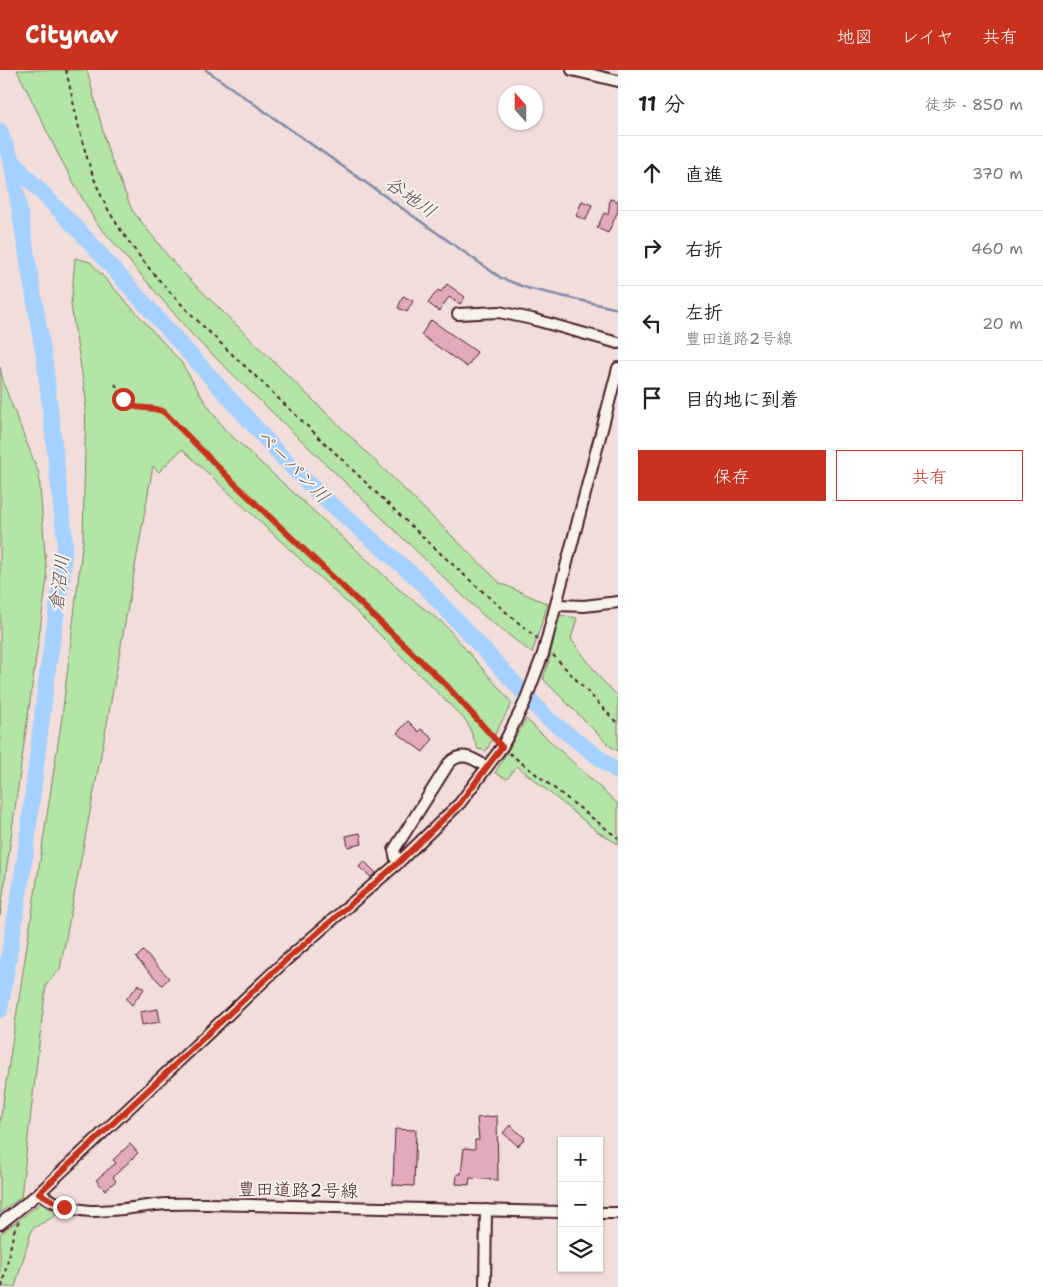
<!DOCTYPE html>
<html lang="ja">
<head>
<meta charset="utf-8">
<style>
	body { margin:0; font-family:"Shantell Sans","Klee One",sans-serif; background:#f6f6f6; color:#222 }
	.controls { position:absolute; right:15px; bottom:15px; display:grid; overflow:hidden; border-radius:0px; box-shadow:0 1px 4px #0004 }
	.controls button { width:45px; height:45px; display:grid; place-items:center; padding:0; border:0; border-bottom:1px solid #e0e0e0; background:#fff; color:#222; font:25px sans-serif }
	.compass { position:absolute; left:498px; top:15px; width:45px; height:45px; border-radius:50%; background:#fff; box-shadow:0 1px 4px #0004; rotate:339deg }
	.stop { position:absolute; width:15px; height:15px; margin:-11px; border:4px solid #c8321e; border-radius:50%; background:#fff }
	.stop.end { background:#c8321e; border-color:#fff; box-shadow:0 1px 5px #0008 }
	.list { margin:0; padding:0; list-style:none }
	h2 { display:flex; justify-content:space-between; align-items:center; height:65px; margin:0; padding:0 20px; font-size:21px }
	h2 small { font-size:16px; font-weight:400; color:#767676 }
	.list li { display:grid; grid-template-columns:32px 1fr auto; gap:15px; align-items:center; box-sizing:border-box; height:75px; padding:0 20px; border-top:1px solid #e0e0e0 }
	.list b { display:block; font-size:19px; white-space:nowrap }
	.list p { margin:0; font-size:16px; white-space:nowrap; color:#767676 }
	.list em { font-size:16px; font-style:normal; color:#767676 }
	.actions { display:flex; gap:10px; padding:15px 20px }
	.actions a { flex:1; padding:11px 0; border:1px solid #c8321e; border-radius:0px; text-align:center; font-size:18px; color:#c8321e }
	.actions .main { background:#c8321e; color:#fff }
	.icon { flex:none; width:28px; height:28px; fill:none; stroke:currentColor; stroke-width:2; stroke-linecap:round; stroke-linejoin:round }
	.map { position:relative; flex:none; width:618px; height:1217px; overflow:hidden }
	header { display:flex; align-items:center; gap:30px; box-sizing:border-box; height:70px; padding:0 25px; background:#c8321e; color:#fff }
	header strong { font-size:24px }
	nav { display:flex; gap:28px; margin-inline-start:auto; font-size:18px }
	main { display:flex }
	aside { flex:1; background:#fff }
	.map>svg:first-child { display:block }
	.green { fill:#b2e5a6; stroke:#7e8268 }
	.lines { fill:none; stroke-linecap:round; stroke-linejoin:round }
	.stream { stroke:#808aaa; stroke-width:2.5 }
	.river { stroke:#a4d1ff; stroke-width:16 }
	.building { fill:#e3aabb; stroke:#4a1f2b }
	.minor-casing { stroke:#4a1f2b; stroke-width:14 }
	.path { stroke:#4a1f2b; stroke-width:2; stroke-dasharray:4 4; stroke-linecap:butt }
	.minor { stroke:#f7f3e8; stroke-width:10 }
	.route { stroke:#c8321e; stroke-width:6 }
	.labels { text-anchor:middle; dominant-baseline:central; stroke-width:4; stroke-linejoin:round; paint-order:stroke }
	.street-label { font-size:18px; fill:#4a1f2b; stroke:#f7f3e8 }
	.water-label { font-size:19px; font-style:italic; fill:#604c60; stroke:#f7f3e8 }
</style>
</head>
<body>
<header>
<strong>Citynav</strong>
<nav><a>地図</a><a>レイヤ</a><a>共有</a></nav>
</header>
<main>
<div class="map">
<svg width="618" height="1217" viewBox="0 0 618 1217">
	<rect width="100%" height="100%" fill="#f1ddda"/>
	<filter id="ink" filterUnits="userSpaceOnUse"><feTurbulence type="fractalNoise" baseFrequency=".02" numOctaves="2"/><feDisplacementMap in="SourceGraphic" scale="10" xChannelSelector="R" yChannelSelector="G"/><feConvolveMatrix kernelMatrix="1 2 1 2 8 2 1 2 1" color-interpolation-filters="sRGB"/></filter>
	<g filter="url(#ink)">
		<g class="green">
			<polygon points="17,0 87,0 108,81 132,140 176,196 500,513 548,534 532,583 484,546 195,268 95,151 59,86"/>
			<polygon points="75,188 90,192 181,292 203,329 225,360 400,520 444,554 512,633 486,681 478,679 467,652 358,543 182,379 159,402 153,396 108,648 60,899 46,915 21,1127 0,1143 0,1052 62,647 83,469 86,329 71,236"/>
			<polygon points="0,297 4,315 39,404 47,509 0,846"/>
			<polygon points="559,545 577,548 571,569 600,608 618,626 618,681 610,676 543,609 550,587"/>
			<polygon points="526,649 618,734 618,774 598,762 517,696 507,709 495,703"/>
			<polygon points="41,1133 58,1144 32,1159 15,1217 0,1217 0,1164"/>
		</g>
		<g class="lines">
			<polyline class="stream" points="206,0 501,208 527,218 618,239"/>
			<g class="river">
				<polyline points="0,61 10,87 24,104 83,165 283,388 315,420 420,511 547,648 618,702"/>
				<polyline points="0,940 25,788 47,606 62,506 65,470 45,294 11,89"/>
			</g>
		</g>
		<g class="building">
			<polygon points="610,129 618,131 618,141 608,163 597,158 604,143 608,145"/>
			<polygon points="582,131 592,135 586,150 576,146"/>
			<polygon points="447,214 465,227 460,234 449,227 439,241 428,233 438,220 441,222"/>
			<polygon points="403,226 413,231 407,242 398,238"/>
			<polygon points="431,250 477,282 467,297 421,265"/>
			<polygon points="408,651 419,662 421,659 433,669 423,682 397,663"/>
			<polygon points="360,763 362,774 348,777 346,766"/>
			<polygon points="364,791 376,803 371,807 359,797"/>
			<polygon points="143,881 169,908 162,915 136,888"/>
			<polygon points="139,914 144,919 132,935 127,930 127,928"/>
			<polygon points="158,939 160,952 142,955 140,942"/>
			<polygon points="497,1046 498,1110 470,1108 469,1115 456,1114 457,1104 461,1104 464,1078 475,1079 475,1070 479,1070 477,1048"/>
			<polygon points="510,1055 525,1068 518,1076 503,1063"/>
			<polygon points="395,1059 416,1060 414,1116 393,1115"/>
			<polygon points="130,1074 138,1083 113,1107 116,1111 105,1120 96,1110 116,1093 113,1090"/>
		</g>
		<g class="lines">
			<g class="minor-casing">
				<g id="minor">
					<polyline points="572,0 618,11"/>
					<polyline points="458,244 499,242 532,249 618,273"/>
					<polyline points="557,535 584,536 618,532"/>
					<path d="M 397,794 L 394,780 L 449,693 C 462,680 474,689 487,697"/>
					<path d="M 39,1123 C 76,1150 113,1140 155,1135 C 172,1133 189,1134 206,1134 L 562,1142"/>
					<polyline points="599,1143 618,1143"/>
					<polyline points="0,1154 39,1123 285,891 397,794 460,733 502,677 524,634 543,584 618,298"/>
					<polyline points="485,1217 486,1140"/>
				</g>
			</g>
			<g class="path">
				<path d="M 66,0 C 77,47 85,98 109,141 C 151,214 220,271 279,329 C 364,410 447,494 538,569"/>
				<path d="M 115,314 C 138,354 138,327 164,342 L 232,411 L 446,615 L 495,670"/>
				<polyline points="553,585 618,654"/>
				<polyline points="509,683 618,768"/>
				<polyline points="2,1217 14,1161 19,1151"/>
			</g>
			<use href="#minor" class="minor"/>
		</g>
	</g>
	<g class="lines" filter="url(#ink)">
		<path class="route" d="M 64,1137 L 39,1123 L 285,891 L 397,794 L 460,733 L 502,677 L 446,615 L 232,411 L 164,342 C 149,334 135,343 123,329"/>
	</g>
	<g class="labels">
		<g class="street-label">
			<text transform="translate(298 1120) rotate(1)">豊田道路2号線</text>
		</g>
		<g class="water-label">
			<text transform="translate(411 127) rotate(35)">谷地川</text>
			<text transform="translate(293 396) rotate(45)">ペーパン川</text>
			<text transform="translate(59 513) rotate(-83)">倉沼川</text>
		</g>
	</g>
</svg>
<div class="controls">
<button>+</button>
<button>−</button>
<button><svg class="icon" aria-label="layers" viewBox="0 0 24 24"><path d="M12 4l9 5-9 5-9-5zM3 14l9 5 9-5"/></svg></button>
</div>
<svg class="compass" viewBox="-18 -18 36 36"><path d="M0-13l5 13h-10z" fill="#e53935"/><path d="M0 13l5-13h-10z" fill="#767676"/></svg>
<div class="stop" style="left:123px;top:329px"></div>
<div class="stop end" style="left:64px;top:1137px"></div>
</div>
<aside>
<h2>11 分<small>徒歩 · 850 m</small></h2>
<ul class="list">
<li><svg class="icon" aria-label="ahead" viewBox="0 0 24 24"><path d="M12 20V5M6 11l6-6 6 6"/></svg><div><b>直進</b></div><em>370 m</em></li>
<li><svg class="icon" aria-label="right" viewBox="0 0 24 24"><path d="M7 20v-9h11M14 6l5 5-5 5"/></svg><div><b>右折</b></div><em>460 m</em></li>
<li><svg class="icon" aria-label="left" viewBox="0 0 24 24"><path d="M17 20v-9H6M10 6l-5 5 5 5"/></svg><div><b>左折</b><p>豊田道路2号線</p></div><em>20 m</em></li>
<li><svg class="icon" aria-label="arrive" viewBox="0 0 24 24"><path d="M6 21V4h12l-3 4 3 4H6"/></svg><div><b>目的地に到着</b></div></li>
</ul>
<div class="actions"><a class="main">保存</a><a>共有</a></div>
</aside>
</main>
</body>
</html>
